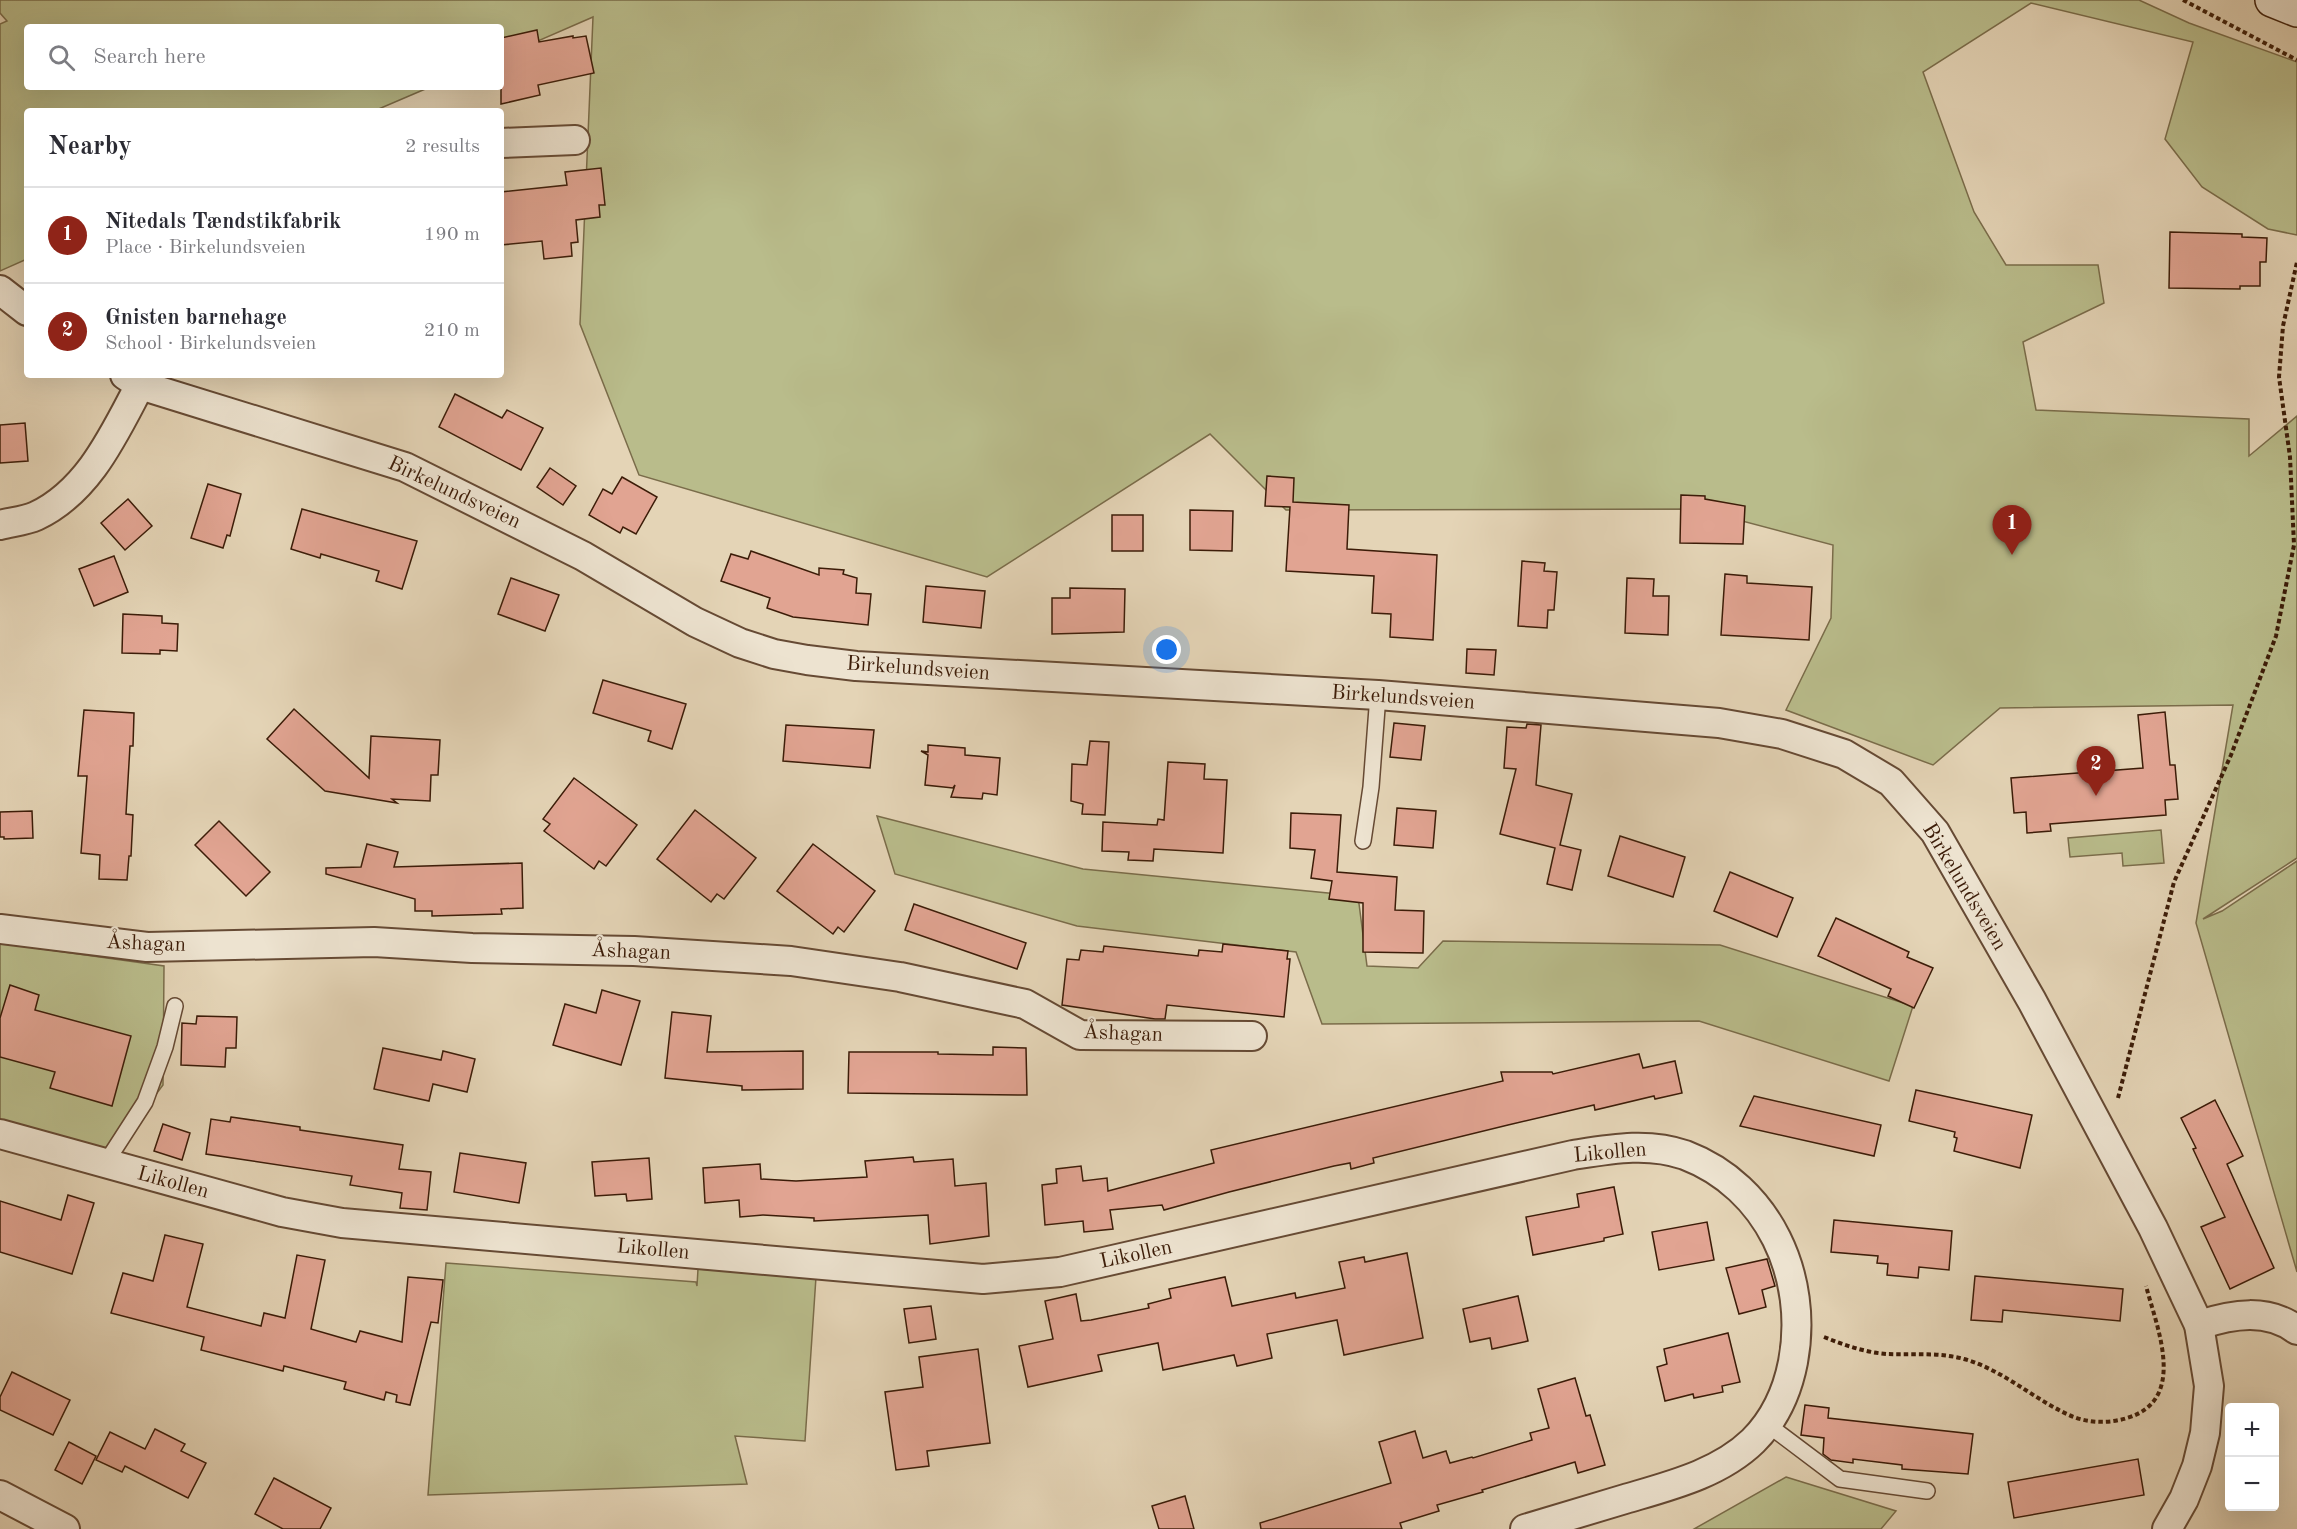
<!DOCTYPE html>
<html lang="en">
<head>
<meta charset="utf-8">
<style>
	body { margin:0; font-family:"Old Standard TT",serif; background:#f2f2f3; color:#2b2b33 }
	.controls { position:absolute; right:18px; bottom:18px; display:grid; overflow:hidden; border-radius:6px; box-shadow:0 6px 24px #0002 }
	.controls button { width:54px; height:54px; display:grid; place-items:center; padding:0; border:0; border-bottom:2px solid #e1e1e2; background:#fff; color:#2b2b33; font:30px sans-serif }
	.you { position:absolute; left:1167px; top:650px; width:21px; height:21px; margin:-15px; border:4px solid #fff; border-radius:50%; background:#1a73e8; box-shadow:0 0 0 9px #1a73e833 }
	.badge { display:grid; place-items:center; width:39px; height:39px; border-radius:50%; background:#8f2418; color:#fff; font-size:20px; font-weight:700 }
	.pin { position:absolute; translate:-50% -50px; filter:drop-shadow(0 2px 3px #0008) }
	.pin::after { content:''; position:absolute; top:32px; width:21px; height:18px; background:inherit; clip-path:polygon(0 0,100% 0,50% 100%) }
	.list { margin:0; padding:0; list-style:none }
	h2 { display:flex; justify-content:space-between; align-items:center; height:78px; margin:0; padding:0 24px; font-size:26px }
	h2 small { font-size:20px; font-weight:400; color:#7c7c81 }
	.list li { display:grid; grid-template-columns:39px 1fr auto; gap:18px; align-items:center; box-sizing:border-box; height:96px; padding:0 24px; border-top:2px solid #e1e1e2 }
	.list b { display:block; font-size:22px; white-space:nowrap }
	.list p { margin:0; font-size:20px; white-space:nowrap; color:#7c7c81 }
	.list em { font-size:20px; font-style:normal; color:#7c7c81 }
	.icon { flex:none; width:33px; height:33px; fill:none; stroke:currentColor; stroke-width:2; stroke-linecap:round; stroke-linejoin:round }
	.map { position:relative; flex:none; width:2297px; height:1529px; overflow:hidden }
	.search { position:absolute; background:#fff; box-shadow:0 6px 24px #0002; left:24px; top:24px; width:480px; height:66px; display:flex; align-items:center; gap:15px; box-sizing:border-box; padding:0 21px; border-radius:6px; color:#7c7c81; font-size:22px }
	.panel { position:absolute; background:#fff; box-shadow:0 6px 24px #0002; left:24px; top:108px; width:480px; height:270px; border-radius:6px }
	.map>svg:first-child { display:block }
	.green { fill:#b9bc8b; stroke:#7a6c4a; stroke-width:1.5 }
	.building { fill:#e1a492; stroke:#3c1c08; stroke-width:1.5 }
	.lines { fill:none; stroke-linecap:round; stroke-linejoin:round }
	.lane-casing { stroke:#664a34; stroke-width:18 }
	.street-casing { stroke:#664a34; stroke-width:32 }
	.secondary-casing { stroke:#3c1c08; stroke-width:36 }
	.path { stroke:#3c1c08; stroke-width:4; stroke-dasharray:4.5 3; stroke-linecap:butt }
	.lane { stroke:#ede3d0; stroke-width:15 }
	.street { stroke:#ede3d0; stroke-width:28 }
	.secondary { stroke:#ede3d0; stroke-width:33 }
	.labels { text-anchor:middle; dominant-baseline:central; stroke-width:4.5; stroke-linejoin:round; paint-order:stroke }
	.street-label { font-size:21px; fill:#3c1c08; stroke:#ede3d0 }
</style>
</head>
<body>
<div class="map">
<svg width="2297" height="1529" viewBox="0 0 2297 1529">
	<rect width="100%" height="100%" fill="#e4d4b6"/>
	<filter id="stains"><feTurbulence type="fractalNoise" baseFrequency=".00333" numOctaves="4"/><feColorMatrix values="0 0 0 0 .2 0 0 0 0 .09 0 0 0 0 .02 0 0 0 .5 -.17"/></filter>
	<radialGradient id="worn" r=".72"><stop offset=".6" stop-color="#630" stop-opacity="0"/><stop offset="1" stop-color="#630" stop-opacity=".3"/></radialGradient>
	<g class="green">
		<polygon points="0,0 2139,0 2189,23 2297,62 2297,235 2268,229 2202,187 2165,139 2193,42 2031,3 1923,72 1974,212 2006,265 2098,265 2104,303 2023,342 2036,410 2249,419 2249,456 2297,416 2297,858 2203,919 2222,911 2297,861 2297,1272 2196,923 2233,705 2000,708 1933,765 1786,710 1831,618 1833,545 1697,509 1286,510 1210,434 987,577 639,475 580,324 593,17 501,57 501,27 27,27 27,87 430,87 374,111 27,111 27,259 0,271 0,24 7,21 0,13"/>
		<polygon points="877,816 1083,869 1358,896 1367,966 1418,968 1443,941 1720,945 1913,1006 1889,1081 1699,1021 1322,1024 1296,952 1077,926 895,874"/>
		<polygon points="2161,830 2164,863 2123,866 2122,853 2070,857 2068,838"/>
		<polygon points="0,943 164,966 163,1085 103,1165 0,1131"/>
		<polygon points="446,1263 696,1282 697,1286 698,1269 816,1277 805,1441 735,1436 747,1484 428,1495"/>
		<polygon points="1786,1477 1896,1511 1881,1529 1694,1529"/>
	</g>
	<g class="building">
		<polygon points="537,30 539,42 573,36 573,38 586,36 594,73 538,85 540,95 501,104 501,38"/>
		<polygon points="601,168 605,205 599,205 600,217 576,220 578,242 571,243 572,256 544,259 542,241 501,245 501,192 567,185 565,172"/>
		<polygon points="2170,232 2242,234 2242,237 2267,238 2266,262 2260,262 2260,286 2240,286 2240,289 2169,288"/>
		<polygon points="455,394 502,418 507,410 543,428 521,470 439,427"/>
		<polygon points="25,423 28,461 0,463 0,425"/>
		<polygon points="550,468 576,486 563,505 537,487"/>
		<polygon points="1267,476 1294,478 1293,502 1349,505 1347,549 1437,555 1433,640 1390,637 1391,614 1372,613 1374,576 1286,571 1290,507 1265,506"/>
		<polygon points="622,477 657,497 636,534 623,527 620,533 589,515 603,489 612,494"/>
		<polygon points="208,484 241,494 230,536 227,535 223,548 191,538"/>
		<polygon points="1681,495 1705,496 1705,499 1745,506 1743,544 1680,543"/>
		<polygon points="128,499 152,526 125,550 101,523"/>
		<polygon points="302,509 417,541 402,589 376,581 379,571 328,556 321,554 320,558 291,549"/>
		<polygon points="1190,510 1233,511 1232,551 1190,550"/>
		<rect x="1112" y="515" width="31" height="36"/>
		<polygon points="751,551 819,575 819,568 844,570 843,574 857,578 856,593 871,594 868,625 793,617 767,608 770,598 721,581 731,554 748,559"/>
		<polygon points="114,556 128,592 94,606 79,569"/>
		<polygon points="1522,561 1545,563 1544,571 1557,572 1554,610 1548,610 1547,628 1518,626"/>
		<polygon points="1725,574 1747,576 1747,583 1812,587 1809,640 1721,635"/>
		<polygon points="511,578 559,595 545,631 498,614"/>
		<polygon points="1627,578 1654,579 1653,596 1669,596 1668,635 1625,633"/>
		<polygon points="926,586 985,591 981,628 923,622"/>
		<polygon points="1070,588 1125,589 1124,632 1052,634 1052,598 1070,598"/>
		<polygon points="123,614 162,616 162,623 178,624 177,651 160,650 160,654 122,653"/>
		<polygon points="1467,649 1496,650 1494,675 1466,673"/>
		<polygon points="603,680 686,704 672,749 648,741 651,731 593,713"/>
		<polygon points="294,709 369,778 371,736 440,740 438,775 431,775 430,801 392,799 397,803 325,791 267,739"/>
		<polygon points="84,710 134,713 133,746 130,746 126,814 133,815 131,856 129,856 127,880 99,879 100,855 81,853 87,776 78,776"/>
		<polygon points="2165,712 2170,765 2175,765 2178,799 2165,800 2166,815 2050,824 2051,831 2027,833 2026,812 2014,813 2011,778 2143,768 2138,715"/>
		<polygon points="1394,723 1425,726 1421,760 1390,757"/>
		<polygon points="1527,724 1541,725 1536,785 1572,794 1560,845 1581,850 1572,890 1547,884 1555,848 1500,834 1516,769 1504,768 1507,727 1526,728"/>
		<polygon points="786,725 874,730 870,768 783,761"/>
		<polygon points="1090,741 1109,742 1105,815 1082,814 1083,804 1071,801 1072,764 1087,765"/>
		<polygon points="928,745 965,748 965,755 1000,758 997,795 983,793 982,799 951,797 955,785 953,788 925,785 928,755 921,751 928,752"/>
		<polygon points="1168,762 1205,764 1204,779 1227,780 1223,853 1154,849 1153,861 1128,860 1129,852 1102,851 1103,822 1157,825 1158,819 1164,820"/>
		<polygon points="574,778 637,825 606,866 599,861 594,869 544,831 550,824 543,819"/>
		<polygon points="1397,808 1436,811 1433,848 1394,845"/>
		<polygon points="695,810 756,858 724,899 717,894 711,902 657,859"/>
		<polygon points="32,811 33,838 4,839 4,837 0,837 0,812"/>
		<polygon points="1291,813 1341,815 1337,872 1397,877 1395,910 1424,911 1423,953 1363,952 1363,903 1329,899 1332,881 1311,878 1315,850 1290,848"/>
		<polygon points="219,821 270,872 246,896 195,845"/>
		<polygon points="1620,836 1685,857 1673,897 1608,876"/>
		<polygon points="367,844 398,852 394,867 522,863 523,908 501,909 502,914 432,916 432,911 415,911 415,899 326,874 326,868 361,867"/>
		<polygon points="813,844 875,891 844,932 838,927 833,934 777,891"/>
		<polygon points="1730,872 1793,898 1777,937 1714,911"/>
		<polygon points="914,904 1026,943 1017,969 905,930"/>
		<polygon points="1836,918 1909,952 1907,957 1933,968 1914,1008 1888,996 1891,989 1818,956"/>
		<polygon points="1223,944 1288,951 1287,959 1290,959 1284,1017 1167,1005 1165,1019 1155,1019 1062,1005 1067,959 1079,960 1081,950 1103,952 1104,946 1198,956 1199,950 1222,952"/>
		<polygon points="10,985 39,995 35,1010 131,1036 112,1106 50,1088 55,1072 0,1057 0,1018"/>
		<polygon points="602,990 640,1001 621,1065 553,1045 565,1004 596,1013"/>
		<polygon points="672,1012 711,1016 707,1052 803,1051 803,1089 742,1090 742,1086 665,1078"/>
		<polygon points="197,1016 237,1017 236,1048 226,1048 225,1067 181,1065 182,1023 196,1024"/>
		<polygon points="993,1047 1026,1048 1027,1095 848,1093 849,1052 938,1052 938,1054 993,1055"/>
		<polygon points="383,1048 441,1060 443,1051 475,1059 467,1092 433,1084 429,1101 374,1089"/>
		<polygon points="1639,1054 1643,1068 1675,1061 1682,1093 1655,1099 1654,1096 1595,1110 1594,1105 1508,1125 1373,1158 1374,1163 1351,1169 1350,1163 1334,1166 1229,1192 1164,1210 1162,1205 1110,1210 1113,1229 1084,1232 1083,1221 1045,1225 1042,1185 1057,1183 1056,1169 1081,1166 1083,1181 1107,1178 1108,1191 1214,1163 1211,1150 1503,1081 1501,1072 1552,1072 1553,1074"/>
		<polygon points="1916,1090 2032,1115 2020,1168 1954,1151 1957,1138 1954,1137 1955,1132 1909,1121"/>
		<polygon points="1754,1096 1881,1125 1874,1156 1740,1126"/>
		<polygon points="2215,1100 2243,1156 2227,1164 2274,1268 2230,1289 2201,1227 2225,1217 2193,1149 2196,1148 2181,1118"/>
		<polygon points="231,1117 300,1127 300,1130 403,1145 399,1169 431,1172 427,1210 400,1208 402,1193 350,1185 352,1176 206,1154 211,1119 230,1122"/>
		<polygon points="163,1124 190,1133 182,1160 154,1151"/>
		<polygon points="460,1153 526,1163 519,1203 454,1192"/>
		<polygon points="913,1157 914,1162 953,1159 955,1186 986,1183 989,1236 930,1244 928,1215 814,1221 814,1218 763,1215 740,1217 739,1200 705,1203 703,1168 760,1164 761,1179 796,1181 867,1177 865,1161"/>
		<polygon points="649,1158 652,1199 627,1201 626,1194 595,1196 592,1162"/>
		<polygon points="1614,1187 1623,1234 1604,1238 1604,1241 1533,1255 1526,1217 1579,1207 1577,1194"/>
		<polygon points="68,1195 94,1203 72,1274 0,1252 0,1201 61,1220"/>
		<polygon points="1834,1220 1952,1231 1949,1270 1919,1267 1918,1278 1887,1275 1888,1264 1877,1263 1878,1256 1831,1252"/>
		<polygon points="1707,1222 1714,1260 1659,1270 1652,1232"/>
		<polygon points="165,1235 203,1244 187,1307 261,1326 264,1313 285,1318 297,1255 325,1260 311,1329 356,1342 360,1331 402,1342 408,1277 443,1280 438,1323 431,1322 410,1405 396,1402 397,1395 386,1392 384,1400 344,1389 346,1382 284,1366 283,1371 201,1350 204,1337 111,1313 123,1273 153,1281"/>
		<polygon points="1407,1253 1423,1338 1344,1355 1337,1320 1267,1334 1272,1358 1237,1366 1234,1355 1163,1370 1158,1343 1098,1355 1102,1371 1028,1387 1019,1346 1053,1339 1045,1301 1076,1294 1081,1321 1091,1320 1149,1308 1148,1304 1171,1298 1169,1289 1225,1277 1232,1306 1295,1293 1296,1298 1345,1288 1339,1262 1364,1257 1365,1262"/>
		<polygon points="1767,1259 1775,1286 1762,1290 1766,1307 1739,1314 1726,1268"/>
		<polygon points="1975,1276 2123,1289 2120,1321 2003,1310 2002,1322 1971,1320"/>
		<polygon points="1518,1296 1528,1341 1492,1349 1490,1338 1470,1342 1463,1309"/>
		<polygon points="931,1306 936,1339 909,1343 904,1309"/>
		<polygon points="1728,1333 1740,1382 1722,1386 1723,1392 1694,1398 1693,1394 1665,1401 1657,1367 1667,1364 1664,1349"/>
		<polygon points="978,1349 990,1443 927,1451 929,1466 896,1470 885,1392 923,1387 919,1357"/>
		<polygon points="12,1372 70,1400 53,1435 0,1410 0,1397"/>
		<polygon points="1575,1378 1586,1416 1590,1415 1605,1465 1578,1473 1575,1462 1482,1490 1483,1492 1437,1505 1439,1511 1400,1523 1402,1529 1261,1529 1260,1523 1391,1483 1379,1442 1415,1431 1423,1458 1446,1451 1450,1463 1472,1457 1473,1458 1532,1440 1530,1433 1549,1428 1538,1389"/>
		<polygon points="1805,1405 1829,1408 1828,1418 1973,1434 1968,1474 1902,1469 1902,1465 1853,1459 1853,1463 1831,1460 1823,1454 1824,1438 1801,1435"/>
		<polygon points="155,1429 185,1444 181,1451 206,1463 188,1498 125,1466 122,1472 96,1460 110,1432 145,1449"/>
		<polygon points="69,1442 96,1456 82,1484 55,1470"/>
		<polygon points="2138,1459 2144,1495 2014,1518 2008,1482"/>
		<polygon points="274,1478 331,1508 320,1529 283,1529 255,1514"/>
		<polygon points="1185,1496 1194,1529 1159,1529 1152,1506"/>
	</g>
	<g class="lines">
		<g class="lane-casing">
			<g id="lane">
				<polyline points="1363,841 1371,787 1378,695"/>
				<polyline points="105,1164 145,1102 165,1047 175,1006"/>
				<polyline points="1767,1424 1840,1479 1927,1491"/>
			</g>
		</g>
		<g class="street-casing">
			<g id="street">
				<polyline points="501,143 575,140"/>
				<polyline points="0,290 27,311"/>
				<polyline points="125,375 140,385 405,467 583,556 695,622 740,643 774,654 807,660 856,666 1378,695 1719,723 1782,734 1844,754 1891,782 1935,832 2032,1001 2153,1228 2199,1325 2209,1386 2205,1433 2197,1466 2184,1499 2167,1529"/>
				<path d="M 0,525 C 11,522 25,521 36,516 C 89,491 114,434 140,385"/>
				<polyline points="0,929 147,947 374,942 472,948 634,951 791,961 900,977 1025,1004 1080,1035 1252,1036"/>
				<path d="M 0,1134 L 282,1212 L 342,1223 L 983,1279 L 1060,1272 L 1573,1155 C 1611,1149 1648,1142 1685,1155 C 1769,1187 1809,1277 1793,1362 C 1787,1393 1775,1419 1753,1441 C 1719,1474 1669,1486 1625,1499 C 1592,1509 1559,1519 1525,1529"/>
				<path d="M 2199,1325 C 2233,1314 2267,1308 2297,1330"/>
				<polyline points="0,1495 65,1529"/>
			</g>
		</g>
		<g class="secondary-casing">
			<polyline id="secondary" points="2272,0 2297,10"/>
		</g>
		<g class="path">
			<polyline points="2183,0 2297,60"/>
			<polyline points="2118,1098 2174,882 2231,755 2276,636 2294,545 2290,457 2279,377 2283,326 2297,262"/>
			<path d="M 1824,1337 C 1844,1345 1864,1352 1886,1354 C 1911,1355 1939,1352 1964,1359 C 2003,1370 2032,1398 2069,1415 C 2086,1423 2108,1424 2127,1418 C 2188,1400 2157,1328 2146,1286"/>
		</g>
		<use href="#lane" class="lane"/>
		<use href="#street" class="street"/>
		<use href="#secondary" class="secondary"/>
	</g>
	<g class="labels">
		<g class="street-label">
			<text transform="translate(454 493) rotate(25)">Birkelundsveien</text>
			<text transform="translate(918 669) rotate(4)">Birkelundsveien</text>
			<text transform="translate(1403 698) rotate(4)">Birkelundsveien</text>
			<text transform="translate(1964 887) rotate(59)">Birkelundsveien</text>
			<text transform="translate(146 944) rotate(2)">Åshagan</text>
			<text transform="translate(631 952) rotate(2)">Åshagan</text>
			<text transform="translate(1123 1034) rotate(2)">Åshagan</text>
			<text transform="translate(1610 1153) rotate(-5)">Likollen</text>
			<text transform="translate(173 1183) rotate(15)">Likollen</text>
			<text transform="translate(653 1250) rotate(5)">Likollen</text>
			<text transform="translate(1136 1255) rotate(-12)">Likollen</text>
		</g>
	</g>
	<rect width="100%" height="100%" filter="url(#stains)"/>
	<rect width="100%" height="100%" fill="url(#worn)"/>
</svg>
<div class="controls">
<button>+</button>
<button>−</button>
</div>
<div class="you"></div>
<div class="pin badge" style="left:2012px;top:555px">1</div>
<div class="pin badge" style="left:2096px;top:796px">2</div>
<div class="search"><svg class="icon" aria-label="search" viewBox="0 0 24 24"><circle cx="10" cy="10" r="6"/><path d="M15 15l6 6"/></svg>Search here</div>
<section class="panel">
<h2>Nearby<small>2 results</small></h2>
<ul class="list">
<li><span class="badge">1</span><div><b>Nitedals Tændstikfabrik</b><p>Place · Birkelundsveien</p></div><em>190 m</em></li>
<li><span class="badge">2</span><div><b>Gnisten barnehage</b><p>School · Birkelundsveien</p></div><em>210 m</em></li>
</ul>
</section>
</div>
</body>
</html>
